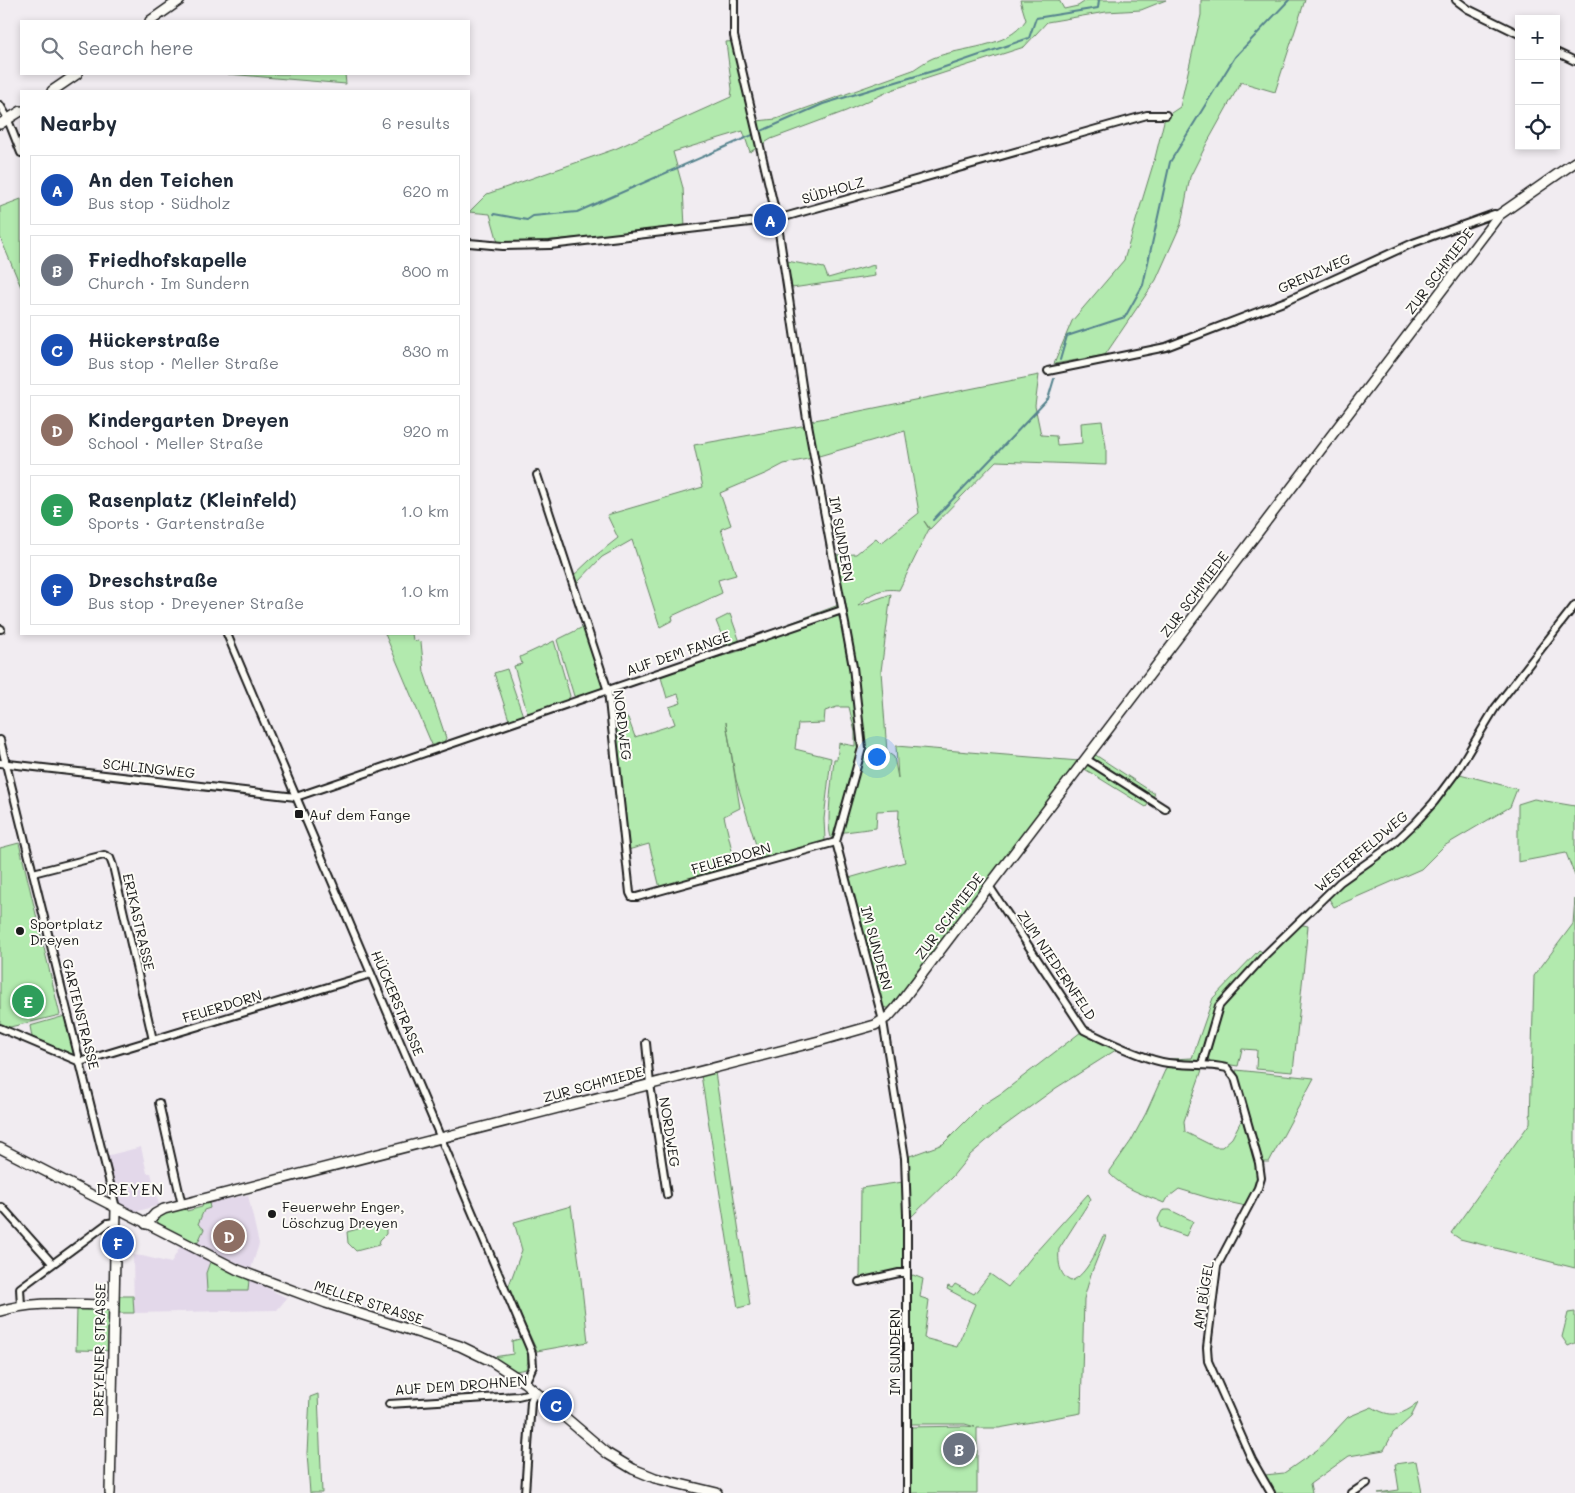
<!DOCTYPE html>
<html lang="en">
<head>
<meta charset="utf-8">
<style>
	body { margin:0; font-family:Mali,sans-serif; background:#f2f2f3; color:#1f2937 }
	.controls { position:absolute; right:15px; top:15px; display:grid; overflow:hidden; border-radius:0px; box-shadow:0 2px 8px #0003 }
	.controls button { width:45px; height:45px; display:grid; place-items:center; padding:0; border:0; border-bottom:1px solid #e0e1e3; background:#fff; color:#1f2937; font:25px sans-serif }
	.you { position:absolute; left:876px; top:756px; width:18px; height:18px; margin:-12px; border:4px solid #fff; border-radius:50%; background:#1a73e8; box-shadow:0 0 0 8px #1a73e833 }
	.badge { display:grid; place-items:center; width:32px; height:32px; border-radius:50%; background:#ea580c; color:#fff; font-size:16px; font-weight:700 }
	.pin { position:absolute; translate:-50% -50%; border:2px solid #fff; box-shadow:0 1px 5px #0006 }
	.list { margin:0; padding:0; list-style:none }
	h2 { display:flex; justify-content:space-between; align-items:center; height:65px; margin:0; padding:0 20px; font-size:21px }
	h2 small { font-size:16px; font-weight:400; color:#747a83 }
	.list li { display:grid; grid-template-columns:32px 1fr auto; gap:15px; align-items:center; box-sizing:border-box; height:70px; margin:0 10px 10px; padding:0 10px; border:1px solid #e0e1e3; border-radius:0px }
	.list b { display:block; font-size:19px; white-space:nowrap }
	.list p { margin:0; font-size:16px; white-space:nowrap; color:#747a83 }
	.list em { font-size:16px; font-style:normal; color:#747a83 }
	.icon { flex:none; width:28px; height:28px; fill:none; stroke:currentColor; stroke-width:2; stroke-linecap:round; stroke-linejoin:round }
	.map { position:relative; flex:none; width:1575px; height:1493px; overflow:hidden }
	.search { position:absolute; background:#fff; box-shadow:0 2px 8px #0003; left:20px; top:20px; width:450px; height:55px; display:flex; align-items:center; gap:12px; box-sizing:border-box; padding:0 18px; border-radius:0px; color:#747a83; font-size:19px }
	.panel { position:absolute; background:#fff; box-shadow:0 2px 8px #0003; left:20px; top:90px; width:450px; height:545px; border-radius:0px }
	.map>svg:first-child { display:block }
	.built { fill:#e3d8ea }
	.green { fill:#b2eaae; stroke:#678365 }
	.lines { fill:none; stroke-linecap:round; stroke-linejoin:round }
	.stream { stroke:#54828d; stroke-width:2 }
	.street-casing { stroke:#1c1c1c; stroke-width:10 }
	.secondary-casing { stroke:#1c1c1c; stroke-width:12 }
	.street { stroke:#fdfcf7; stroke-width:6 }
	.secondary { stroke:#fdfcf7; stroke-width:9 }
	.poi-dot { fill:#1c1c1c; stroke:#fdfcf7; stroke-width:2 }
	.labels { text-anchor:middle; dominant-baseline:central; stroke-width:4; stroke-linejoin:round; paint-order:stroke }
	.street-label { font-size:14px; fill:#1c1c1c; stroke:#fdfcf7 }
	.poi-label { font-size:14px; fill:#1c1c1c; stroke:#fdfcf7; text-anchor:start }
	.quarter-label { font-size:16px; letter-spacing:1px; fill:#1c1c1c; stroke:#fdfcf7 }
</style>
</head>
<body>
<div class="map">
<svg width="1575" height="1493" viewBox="0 0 1575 1493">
	<rect width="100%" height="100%" fill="#f1ecf1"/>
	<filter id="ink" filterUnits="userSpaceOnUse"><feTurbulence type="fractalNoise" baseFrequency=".02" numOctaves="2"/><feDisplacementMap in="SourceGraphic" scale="10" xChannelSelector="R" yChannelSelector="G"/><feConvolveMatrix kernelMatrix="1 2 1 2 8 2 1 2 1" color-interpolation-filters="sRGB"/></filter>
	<g filter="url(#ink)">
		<g class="built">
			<polygon points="141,1147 147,1173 151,1173 159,1205 132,1213 112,1202 102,1157"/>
			<polygon points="248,1195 259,1244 251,1269 197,1244 204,1229 197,1224 204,1210 210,1208 209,1203"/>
			<polygon points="181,1245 210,1262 206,1273 248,1291 249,1279 287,1298 277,1310 134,1313 133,1255 142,1256 171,1263"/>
		</g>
		<g class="green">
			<path d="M 1020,0 L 1059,0 L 1064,9 L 1078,6 L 1087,0 L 1166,0 L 1141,10 L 1106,12 L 1047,22 L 1024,47 L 894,89 L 846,111 L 771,139 L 750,152 L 743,131 L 673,152 L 683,188 L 685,227 L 533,242 L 498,242 L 490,214 L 469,212 L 487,194 L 615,149 L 731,97 L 732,89 L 726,42 L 736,41 L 757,121 L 776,119 L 913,70 C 919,66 926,61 933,58 C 963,46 1007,49 1026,20 Z"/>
			<polygon points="1201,0 1305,0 1275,92 1241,82 1207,143 1190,177 1181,224 1156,280 1105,355 1054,364 1072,321 1124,260 1155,158 1165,117 1180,107 1201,15"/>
			<polygon points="228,74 345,74 346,84"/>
			<polygon points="21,199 21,287 0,237 0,207"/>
			<polygon points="787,261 824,268 828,278 874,265 875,276 792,288"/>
			<path d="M 1039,375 L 1035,406 L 1041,435 L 1056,436 L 1057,445 L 1082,443 L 1081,423 L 1102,421 L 1106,446 L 1106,465 L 996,461 L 930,529 L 924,521 L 929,529 L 899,590 C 882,588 870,592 858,606 L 891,594 L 881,671 L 887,752 L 894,757 L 898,778 L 896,746 L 1079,761 L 892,1009 L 882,1007 L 849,878 L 905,862 L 898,831 L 899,810 L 877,811 L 876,828 L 837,833 L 833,841 C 824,831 833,774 834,759 L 837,759 L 839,743 L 855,746 L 855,732 L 849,707 L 837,707 L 825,711 L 824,723 L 798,724 L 795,749 L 831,758 L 824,819 L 825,840 L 823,843 L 761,861 L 736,780 L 726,722 L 740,808 L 724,816 L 736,868 L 660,888 L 649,844 L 628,850 L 613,723 L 628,718 L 635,737 L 675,724 L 669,707 L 681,703 L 678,694 L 667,698 L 660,674 L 743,650 L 740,642 L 726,646 L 716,621 L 730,614 L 740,642 L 836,606 L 842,597 L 834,555 L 856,554 L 876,538 L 881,543 L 919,513 L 905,431 L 812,458 L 784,464 L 767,473 L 720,493 L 731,525 L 721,529 L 736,575 L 718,580 L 722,593 L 672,616 L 673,620 L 660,627 L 632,540 L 602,557 L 575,585 L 572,577 L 590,560 L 618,538 L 607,515 L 703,487 L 694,445 L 807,425 L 810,421 Z"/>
			<polygon points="585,626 603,685 602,689 578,697 574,696 557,640"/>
			<polygon points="385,634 412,634 413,640 421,642 424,672 446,738 444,742 433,747"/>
			<polygon points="554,641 570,696 568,700 528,715 514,666 522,664 520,657"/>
			<polygon points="507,669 523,716 509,720 494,673"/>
			<polygon points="1094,754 1155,794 1146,807 1083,768"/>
			<polygon points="1460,774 1517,789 1510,807 1444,846 1421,869 1334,907 1328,897 1341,884 1418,824"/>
			<polygon points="1534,799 1575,806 1575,876 1566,853 1518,862 1518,804"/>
			<polygon points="19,843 60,1015 6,1028 0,1025 0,848"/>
			<polygon points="1575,899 1575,1268 1460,1239 1451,1233 1530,1123 1534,976 1573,924"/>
			<polygon points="1298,924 1308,926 1293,1072 1256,1069 1257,1050 1242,1049 1238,1066 1211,1062 1207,1057 1221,1007"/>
			<path d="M 1259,950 L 1264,953 L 1216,1004 L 1200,1060 L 1195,1063 L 1203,1067 L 1184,1121 L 1185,1132 L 1215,1147 L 1222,1147 L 1232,1138 L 1244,1115 L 1258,1173 L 1258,1182 L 1246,1206 L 1209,1198 L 1179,1189 L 1166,1199 L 1164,1203 C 1145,1195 1124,1189 1110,1174 L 1110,1171 L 1131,1141 L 1146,1113 L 1170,1059 L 1192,1058 L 1213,998 Z"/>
			<polygon points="65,1016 75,1056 32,1037 30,1026"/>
			<polygon points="1081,1032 1119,1048 1056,1088 1000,1129 970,1155 952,1177 910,1218 907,1157 943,1144 981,1106 1003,1092"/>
			<polygon points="1236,1070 1314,1078 1269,1162 1262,1162"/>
			<polygon points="715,1072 750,1305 738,1308 701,1075"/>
			<polygon points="903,1182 904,1269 860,1280 861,1188"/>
			<path d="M 1088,1194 L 1091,1199 L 1059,1249 C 1058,1261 1059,1276 1071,1281 C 1087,1275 1096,1251 1103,1236 L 1106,1236 L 1091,1274 L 1084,1299 L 1081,1413 L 999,1428 L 977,1428 L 977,1493 L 910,1493 L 910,1427 L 965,1426 L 975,1427 L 965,1424 L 910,1424 L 909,1277 L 913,1275 L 923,1279 L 920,1297 L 929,1300 L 924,1338 L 957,1347 L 975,1304 L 947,1289 L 948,1286 L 952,1288 L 955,1284 L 974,1294 L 990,1274 L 1008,1287 L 1034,1254 Z"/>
			<polygon points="209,1203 210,1208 204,1210 198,1224 204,1229 197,1244 160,1227 157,1220 159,1215 186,1208 187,1211 202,1207 203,1204"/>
			<polygon points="571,1206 580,1270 588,1342 537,1351 508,1288 522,1250 514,1222"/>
			<polygon points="1165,1210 1170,1210 1193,1221 1186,1236 1160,1227 1158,1219 1162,1211"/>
			<polygon points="375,1224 386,1227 386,1234 380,1240 379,1245 356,1251 348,1243 347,1232"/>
			<polygon points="210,1262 249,1279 248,1291 207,1291 206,1273"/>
			<polygon points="117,1296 133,1296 134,1313 118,1313 117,1351 76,1350 77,1308 117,1310"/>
			<polygon points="1575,1312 1575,1343 1568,1346 1562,1337 1568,1313"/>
			<path d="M 523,1338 C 527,1349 530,1357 526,1369 L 516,1371 L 493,1357 L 513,1354 L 512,1341 Z"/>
			<polygon points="318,1394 322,1493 310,1493 307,1453 310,1397"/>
			<path d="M 1418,1403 L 1411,1417 L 1393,1433 L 1384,1450 L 1349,1456 L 1310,1484 L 1312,1493 L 1266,1493 L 1259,1480 L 1265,1475 L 1284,1473 L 1317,1450 L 1348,1417 L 1372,1407 C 1391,1418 1401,1416 1418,1403 Z"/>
			<polygon points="1416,1461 1422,1493 1378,1493 1399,1490 1395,1464"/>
		</g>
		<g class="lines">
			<g class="stream">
				<polyline points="494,214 527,220 533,216 577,212 823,104 936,70 1029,38 1036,18 1098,8 1099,0"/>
				<polyline points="1060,360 1067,336 1125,317 1143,285 1170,162 1235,57 1289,0"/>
				<polyline points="933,520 1048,399 1054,379"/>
			</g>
			<g class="street-casing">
				<g id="street">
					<polyline points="734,0 734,36 777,219 807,419 853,667 862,748 836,842 883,1021 905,1158 907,1215 907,1493"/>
					<polyline points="1456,0 1468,9 1519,34"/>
					<polyline points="1556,52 1575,61"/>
					<polyline points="0,105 6,115 21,153"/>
					<polyline points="469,243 503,246 550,245 777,219 1111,125 1147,115 1166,115"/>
					<polyline points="1048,371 1166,347 1286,301 1413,243 1494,214 1499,215"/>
					<polyline points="537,475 608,691 630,893 632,897 637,897 836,842"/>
					<polyline points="0,629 1,629"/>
					<polyline points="227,634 532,1353 533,1366 525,1383"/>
					<polyline points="0,740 116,1208"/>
					<polyline points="1086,759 1165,809"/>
					<polyline points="0,763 296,797 842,610"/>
					<polyline points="33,873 104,855 110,858 113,866 153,1040"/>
					<path d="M 989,886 L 1084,1030 C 1106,1041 1145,1060 1168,1063 C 1188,1066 1207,1063 1227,1068 L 1235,1078 L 1259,1163 L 1261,1178 L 1258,1188 L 1217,1266 L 1207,1347 L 1208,1361 L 1252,1460 L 1271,1493"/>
					<polyline points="0,1028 80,1062"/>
					<polyline points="646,1043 650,1084 667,1195"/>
					<polyline points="80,1062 371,974"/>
					<polyline points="1202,1064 1219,1006 1266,954 1340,882 1392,845 1416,822 1434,802 1457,771 1495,708 1575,605"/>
					<polyline points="159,1103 182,1205"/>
					<polyline points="2,1207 52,1263"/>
					<polyline points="859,1282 899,1273 907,1273"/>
					<polyline points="21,1306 20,1288 108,1223 115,1222"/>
					<polyline points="389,1404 518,1396 535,1392"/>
					<polyline points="525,1493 531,1401 535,1392"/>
					<polyline points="1352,1493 1367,1483"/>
				</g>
			</g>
			<g class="secondary-casing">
				<g id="secondary">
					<polyline points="150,21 180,0"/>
					<polyline points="52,91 77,74"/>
					<polyline points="0,124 21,111"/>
					<polyline points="0,1148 238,1270 326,1303 460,1346 491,1361 525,1383 608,1454 633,1469 655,1478 717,1493"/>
					<polyline points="146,1224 155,1214 164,1209 819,1041 875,1025 889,1016 897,1007 1499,215 1575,162"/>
					<path d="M 0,1311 C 36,1300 75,1305 113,1305"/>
					<polyline points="110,1493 116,1208"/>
				</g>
			</g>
			<use href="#street" class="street"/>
			<use href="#secondary" class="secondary"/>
		</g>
	</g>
	<g class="poi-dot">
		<rect x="294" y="809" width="10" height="10" rx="2.5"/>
		<circle cx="20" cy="931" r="5"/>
		<circle cx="272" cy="1214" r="5"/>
	</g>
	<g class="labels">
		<g class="street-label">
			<text transform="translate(833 190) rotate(-16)">SÜDHOLZ</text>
			<text transform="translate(1439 271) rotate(-53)">ZUR SCHMIEDE</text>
			<text transform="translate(1314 273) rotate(-24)">GRENZWEG</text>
			<text transform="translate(842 539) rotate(80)">IM SUNDERN</text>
			<text transform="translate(1194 594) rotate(-53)">ZUR SCHMIEDE</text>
			<text transform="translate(678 653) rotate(-19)">AUF DEM FANGE</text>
			<text transform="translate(623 725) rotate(83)">NORDWEG</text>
			<text transform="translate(149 768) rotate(6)">SCHLINGWEG</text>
			<text transform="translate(1361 851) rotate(-40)">WESTERFELDWEG</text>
			<text transform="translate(731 858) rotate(-16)">FEUERDORN</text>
			<text transform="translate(949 916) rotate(-53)">ZUR SCHMIEDE</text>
			<text transform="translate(139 922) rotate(77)">ERIKASTRASSE</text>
			<text transform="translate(877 948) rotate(75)">IM SUNDERN</text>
			<text transform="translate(1057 965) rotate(56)">ZUM NIEDERNFELD</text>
			<text transform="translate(398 1003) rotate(67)">HÜCKERSTRASSE</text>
			<text transform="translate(222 1006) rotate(-17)">FEUERDORN</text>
			<text transform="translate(81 1014) rotate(76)">GARTENSTRASSE</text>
			<text transform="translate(593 1084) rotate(-15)">ZUR SCHMIEDE</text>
			<text transform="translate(670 1132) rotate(81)">NORDWEG</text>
			<text transform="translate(1203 1295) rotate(-81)">AM BÜGEL</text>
			<text transform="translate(369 1302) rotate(18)">MELLER STRASSE</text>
			<text transform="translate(99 1350) rotate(-89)">DREYENER STRASSE</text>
			<text transform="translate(894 1352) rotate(-90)">IM SUNDERN</text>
			<text transform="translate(461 1385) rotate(-4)">AUF DEM DROHNEN</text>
		</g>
		<g class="poi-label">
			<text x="309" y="814">Auf dem Fange</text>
			<text x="30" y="923">Sportplatz<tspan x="30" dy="16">Dreyen</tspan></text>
			<text x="282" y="1206">Feuerwehr Enger,<tspan x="282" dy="16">Löschzug Dreyen</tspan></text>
		</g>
		<g class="quarter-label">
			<text x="130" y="1188">DREYEN</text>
		</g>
	</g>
</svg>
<div class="controls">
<button>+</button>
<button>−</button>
<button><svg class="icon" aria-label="locate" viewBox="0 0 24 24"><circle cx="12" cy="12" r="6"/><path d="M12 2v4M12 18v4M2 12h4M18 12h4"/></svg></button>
</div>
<div class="you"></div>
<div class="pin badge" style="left:770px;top:220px;background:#1a4fb4">A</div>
<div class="pin badge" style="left:959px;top:1449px;background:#6b7280">B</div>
<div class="pin badge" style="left:556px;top:1405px;background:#1a4fb4">C</div>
<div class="pin badge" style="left:229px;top:1236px;background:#8d6e63">D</div>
<div class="pin badge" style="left:28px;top:1001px;background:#2e9e5b">E</div>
<div class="pin badge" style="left:118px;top:1243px;background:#1a4fb4">F</div>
<div class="search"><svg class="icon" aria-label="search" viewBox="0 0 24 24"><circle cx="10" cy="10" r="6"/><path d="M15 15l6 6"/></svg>Search here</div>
<section class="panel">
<h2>Nearby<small>6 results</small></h2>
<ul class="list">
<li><span class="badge" style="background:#1a4fb4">A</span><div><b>An den Teichen</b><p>Bus stop · Südholz</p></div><em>620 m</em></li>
<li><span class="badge" style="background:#6b7280">B</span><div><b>Friedhofskapelle</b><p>Church · Im Sundern</p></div><em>800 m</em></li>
<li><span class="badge" style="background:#1a4fb4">C</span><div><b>Hückerstraße</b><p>Bus stop · Meller Straße</p></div><em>830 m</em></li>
<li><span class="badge" style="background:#8d6e63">D</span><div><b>Kindergarten Dreyen</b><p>School · Meller Straße</p></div><em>920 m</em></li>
<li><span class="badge" style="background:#2e9e5b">E</span><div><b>Rasenplatz (Kleinfeld)</b><p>Sports · Gartenstraße</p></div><em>1.0 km</em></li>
<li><span class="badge" style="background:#1a4fb4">F</span><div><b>Dreschstraße</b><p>Bus stop · Dreyener Straße</p></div><em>1.0 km</em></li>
</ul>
</section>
</div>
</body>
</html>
